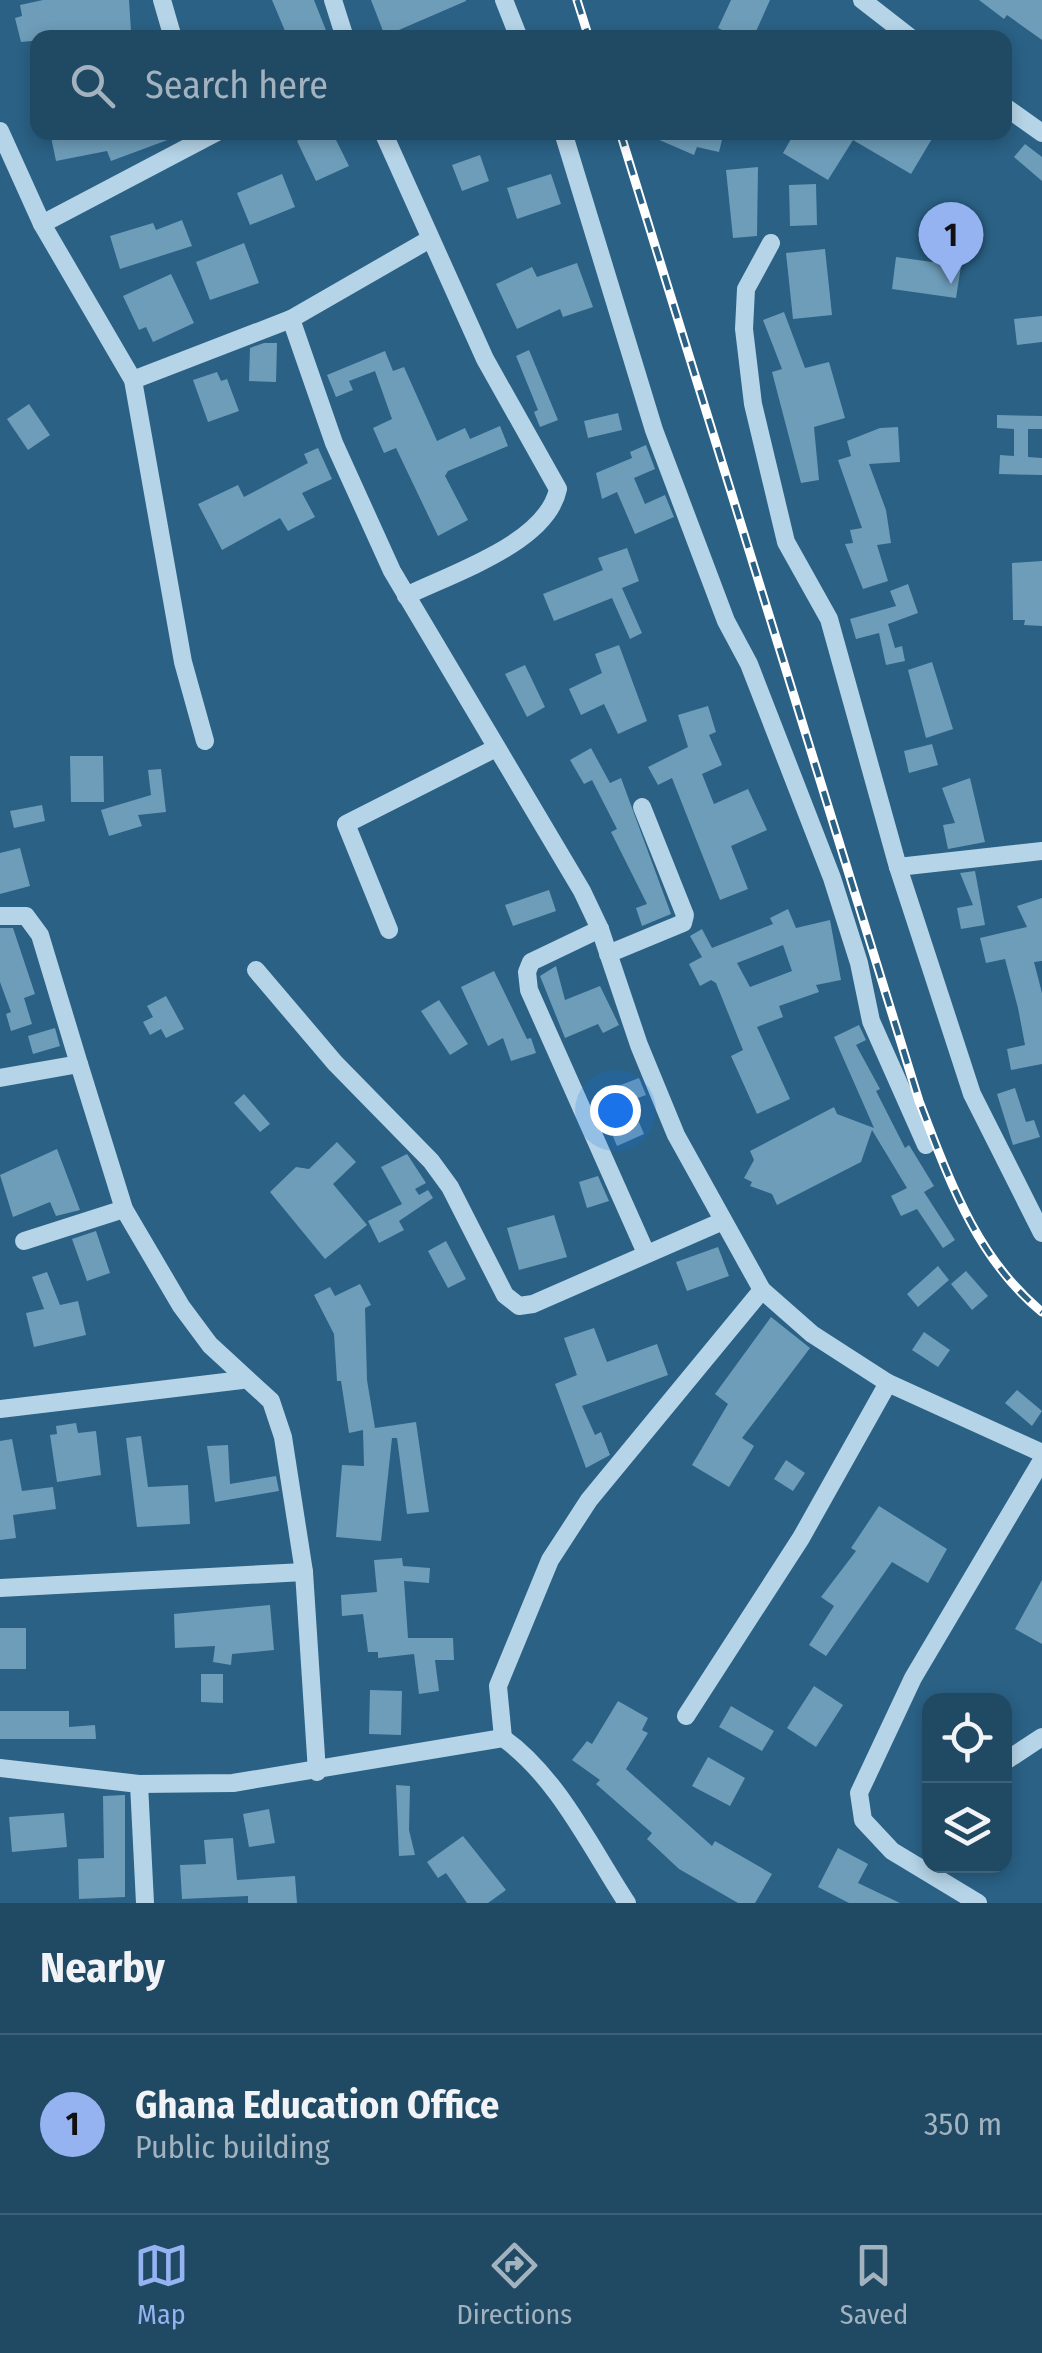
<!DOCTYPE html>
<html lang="en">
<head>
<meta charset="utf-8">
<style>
	body { margin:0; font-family:"Fira Sans Condensed",sans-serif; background:#28506a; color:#f1f3f6 }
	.controls { position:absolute; right:30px; bottom:30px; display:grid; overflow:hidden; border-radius:20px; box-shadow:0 5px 15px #0003 }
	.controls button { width:90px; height:90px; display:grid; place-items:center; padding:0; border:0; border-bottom:2px solid #3d6178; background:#204964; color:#f1f3f6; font:50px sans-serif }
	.you { position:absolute; left:615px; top:1110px; width:35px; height:35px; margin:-25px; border:8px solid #fff; border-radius:50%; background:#1a73e8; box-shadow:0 0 0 15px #1a73e833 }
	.badge { display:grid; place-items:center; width:65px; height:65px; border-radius:50%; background:#95b2f1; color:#111; font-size:32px; font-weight:700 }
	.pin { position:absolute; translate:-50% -82px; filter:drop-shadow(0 2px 5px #0008) }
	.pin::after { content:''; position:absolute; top:52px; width:35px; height:30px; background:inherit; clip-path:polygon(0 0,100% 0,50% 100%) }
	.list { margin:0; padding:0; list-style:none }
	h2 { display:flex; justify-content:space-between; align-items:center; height:130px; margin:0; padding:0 40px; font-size:42px }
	h2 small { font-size:32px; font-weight:400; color:#a2b2bf }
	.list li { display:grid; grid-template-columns:65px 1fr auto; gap:30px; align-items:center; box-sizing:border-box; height:180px; padding:0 40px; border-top:2px solid #3d6178 }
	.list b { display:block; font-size:38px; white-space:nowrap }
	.list p { margin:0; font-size:32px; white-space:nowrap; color:#a2b2bf }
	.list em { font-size:32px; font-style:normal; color:#a2b2bf }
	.icon { flex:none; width:55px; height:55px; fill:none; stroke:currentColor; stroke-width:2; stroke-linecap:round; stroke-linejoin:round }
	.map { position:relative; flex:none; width:1042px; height:1903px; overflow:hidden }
	.search { position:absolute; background:#204964; box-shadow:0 5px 15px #0003; left:30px; right:30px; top:30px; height:110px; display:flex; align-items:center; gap:25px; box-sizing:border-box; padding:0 35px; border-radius:20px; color:#a2b2bf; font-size:38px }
	.sheet { height:310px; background:#204964 }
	nav { display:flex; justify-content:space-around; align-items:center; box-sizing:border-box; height:140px; border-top:2px solid #3d6178; background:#204964; font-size:28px; color:#a2b2bf }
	nav a { display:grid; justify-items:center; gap:5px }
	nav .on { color:#95b2f1 }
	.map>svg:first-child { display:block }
	.building { fill:#6e9db9; fill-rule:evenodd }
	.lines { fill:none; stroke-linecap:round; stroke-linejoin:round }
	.minor { stroke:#b5d4e7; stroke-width:18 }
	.rail-casing { stroke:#fff; stroke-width:9 }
	.rail { stroke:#2a6185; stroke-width:5; stroke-dasharray:15; stroke-linecap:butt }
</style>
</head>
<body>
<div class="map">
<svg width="1042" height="1903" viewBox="0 0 1042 1903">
	<rect width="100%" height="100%" fill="#2a6185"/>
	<g class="building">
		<polygon points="43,0 129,0 131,31 21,42 15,18 22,16 20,5"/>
		<polygon points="272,0 314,0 329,38 288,38"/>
		<polygon points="371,0 466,0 466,1 385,36"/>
		<polygon points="731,0 770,0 753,38 739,38 718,28"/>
		<polygon points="979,0 1042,0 1042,40 1007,15 1004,19"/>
		<polygon points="50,132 189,132 111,161 107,151 56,161"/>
		<polygon points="314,132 332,132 349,166 316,181 297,141"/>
		<polygon points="641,132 724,132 719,152 697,147 694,155"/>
		<polygon points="795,132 936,132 911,174 853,140 828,180 783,153"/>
		<polygon points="1025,144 1042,157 1042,181 1014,157"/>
		<polygon points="480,155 489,181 462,191 452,165"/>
		<polygon points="758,167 757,236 733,238 726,170"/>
		<polygon points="282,174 295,207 250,225 237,193"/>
		<polygon points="551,174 561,204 517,219 507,188"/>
		<polygon points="816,184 817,225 790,226 789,185"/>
		<polygon points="182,220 192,246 120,269 110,236 153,223 156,230"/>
		<polygon points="244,243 259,283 210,300 196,262"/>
		<polygon points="825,249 832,315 793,319 786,253"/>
		<polygon points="896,257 961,266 956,298 892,289"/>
		<polygon points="577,263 593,307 563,317 560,309 517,329 496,284 532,267 537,277"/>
		<polygon points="171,274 194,323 153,342 146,327 139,330 123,296"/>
		<polygon points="784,312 805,368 829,362 845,418 814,427 819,480 801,483 772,372 782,369 763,320"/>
		<polygon points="1042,316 1042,342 1017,345 1014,319"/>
		<polygon points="264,343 277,343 276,382 249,381 250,348"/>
		<polygon points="529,350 558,420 540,427 534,412 538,410 516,356"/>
		<polygon points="385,351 393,371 404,367 437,441 465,428 470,439 500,426 508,446 448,471 445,476 468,520 438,536 396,448 384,453 373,428 392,419 375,371 349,381 353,390 336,397 327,375"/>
		<polygon points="217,372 221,381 227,379 239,411 208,422 193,380"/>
		<polygon points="29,404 50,435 28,450 7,419"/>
		<polygon points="618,413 622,430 588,438 584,421"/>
		<polygon points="997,415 1042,416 1042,429 1028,429 1028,457 1042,458 1042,475 999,474 1000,455 1014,456 1014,429 997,428"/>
		<polygon points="898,427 900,462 869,464 886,510 891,543 877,545 888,581 863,589 845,544 853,543 850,530 862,528 838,460 851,456 847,441 880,428"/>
		<polygon points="646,445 655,469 634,478 645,504 665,495 674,517 635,534 617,492 602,499 596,473 632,458 630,452"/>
		<polygon points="318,448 332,479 302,493 315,517 288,531 280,518 222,550 198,504 238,485 244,497 308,463 304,454"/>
		<polygon points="627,548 639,581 622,588 642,633 630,639 612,598 554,621 543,594 603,570 598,558"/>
		<polygon points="1042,561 1042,626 1024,625 1025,620 1013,620 1012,563"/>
		<polygon points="908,584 918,613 888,624 895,648 902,646 905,661 886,665 879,633 856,639 850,619 896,606 890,591"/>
		<polygon points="619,645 647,721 618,734 604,704 581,715 569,689 602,673 595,654"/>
		<polygon points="932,662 953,729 926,738 908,670"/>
		<polygon points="525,665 545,707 527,717 505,674"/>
		<polygon points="708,706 716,732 709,735 722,765 702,774 714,804 748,789 767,830 731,846 748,889 720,900 672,778 658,785 648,767 688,747 678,715"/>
		<polygon points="932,744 938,765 909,773 904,751"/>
		<polygon points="591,748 610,783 621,778 671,914 642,926 636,908 647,904 611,832 617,829 592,780 584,784 570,760"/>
		<polygon points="70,756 103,756 104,802 71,802"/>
		<polygon points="161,769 166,812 138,815 142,826 109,836 101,810 151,795 148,770"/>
		<polygon points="970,778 985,842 948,849 943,825 955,823 942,788"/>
		<polygon points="42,805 45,821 14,828 10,811"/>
		<polygon points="20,848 30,886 0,894 0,853"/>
		<polygon points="975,871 985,925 961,929 957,908 973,905 960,873"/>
		<polygon points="549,890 556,911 513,926 505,905"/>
		<polygon points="1042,898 1042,961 1034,962 1042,993 1042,1064 1011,1070 1007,1049 1025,1045 1018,1008 1005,959 986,963 980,938 1027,927 1017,906"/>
		<path d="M 788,909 L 796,928 L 830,920 L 841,980 L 816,985 L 819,992 L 779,1006 L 783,1017 L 757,1027 L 790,1099 L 757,1114 L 731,1056 L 743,1050 L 716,983 L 711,980 L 700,986 L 689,964 L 702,957 L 690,936 L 702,929 L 712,948 L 773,924 L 770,918 ZM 783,945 L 792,971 L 750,987 L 737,963 Z"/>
		<polygon points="0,928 13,928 35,994 24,998 32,1024 11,1031 6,1014 11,1012 0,982"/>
		<polygon points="556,966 565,1000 600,986 619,1025 603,1033 598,1024 565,1038 540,976"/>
		<polygon points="494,971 527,1039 531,1038 536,1053 511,1061 503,1038 488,1046 461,987"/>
		<polygon points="166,996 184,1029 166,1038 161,1029 150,1035 143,1022 153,1017 147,1006"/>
		<polygon points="439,1000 468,1044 450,1055 421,1011"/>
		<polygon points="859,1025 866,1040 856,1045 880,1089 876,1091 905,1148 909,1145 934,1186 924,1192 955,1240 943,1248 917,1209 901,1216 891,1196 907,1188 872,1130 861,1162 777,1205 772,1194 750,1186 752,1182 744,1178 754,1160 750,1151 834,1107 837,1114 874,1128 834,1037"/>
		<polygon points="55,1028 60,1046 33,1054 28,1036"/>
		<polygon points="639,1078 646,1095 630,1101 644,1134 617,1146 606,1120 614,1117 605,1091"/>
		<polygon points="1015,1088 1026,1122 1034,1120 1040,1137 1013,1145 997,1094"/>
		<polygon points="244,1094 270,1124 260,1132 234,1103"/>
		<polygon points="337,1142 356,1162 333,1184 367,1225 325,1259 270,1192 296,1167 309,1169"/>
		<polygon points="57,1149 80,1210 56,1216 50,1202 13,1217 0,1175"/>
		<polygon points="407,1154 426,1183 415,1189 419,1195 428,1190 433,1198 399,1221 404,1230 379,1243 368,1221 402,1204 381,1167"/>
		<polygon points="598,1176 609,1201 587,1208 579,1182"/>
		<polygon points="554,1215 567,1257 519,1270 507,1228"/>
		<polygon points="96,1231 110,1273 87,1281 72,1239"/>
		<polygon points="446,1241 466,1279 448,1288 428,1251"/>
		<polygon points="718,1247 729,1276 687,1291 676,1262"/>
		<polygon points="938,1266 949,1280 918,1307 907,1294"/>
		<polygon points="966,1271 988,1296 972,1310 951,1284"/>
		<polygon points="47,1272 60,1305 78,1301 86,1335 34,1347 26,1313 44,1309 32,1277"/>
		<polygon points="360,1284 371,1305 365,1308 367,1380 375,1428 416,1422 429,1512 407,1514 397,1438 392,1438 381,1541 336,1537 342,1465 364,1466 363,1430 349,1433 341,1381 337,1381 334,1334 314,1295 330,1287 335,1296"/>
		<polygon points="771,1317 810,1348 742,1438 754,1446 729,1487 692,1465 728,1404 715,1394"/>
		<polygon points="594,1328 607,1362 657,1344 668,1375 582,1406 595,1435 601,1432 610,1455 586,1468 555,1384 577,1375 564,1338"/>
		<polygon points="924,1332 950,1350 938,1367 912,1350"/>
		<polygon points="1017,1390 1042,1411 1032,1426 1005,1403"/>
		<polygon points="76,1423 78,1433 96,1431 101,1475 57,1482 50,1435 57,1434 56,1426"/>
		<polygon points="141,1436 148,1487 188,1485 190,1524 137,1527 126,1438"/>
		<polygon points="12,1439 22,1491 53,1487 56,1509 13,1515 16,1538 0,1540 0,1441"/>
		<polygon points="228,1445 230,1484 276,1476 279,1491 215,1502 207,1446"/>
		<polygon points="786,1460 805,1473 793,1491 774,1479"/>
		<polygon points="879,1506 947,1549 928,1583 892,1562 826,1656 809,1645 834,1606 821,1597 856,1551 851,1548"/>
		<polygon points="402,1558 403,1566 430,1568 429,1583 404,1581 408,1638 453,1638 454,1660 435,1660 439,1691 419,1694 414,1654 378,1658 378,1652 368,1652 363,1614 342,1616 341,1595 377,1592 374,1560"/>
		<polygon points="1042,1580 1042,1644 1015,1629"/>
		<polygon points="270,1605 274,1650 232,1654 231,1665 213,1662 215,1646 175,1648 174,1614"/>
		<rect x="0" y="1628" width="26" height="41"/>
		<polygon points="201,1674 223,1674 223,1703 201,1702"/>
		<polygon points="814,1686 843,1705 816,1747 787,1728"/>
		<polygon points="370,1690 402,1691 401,1735 369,1734"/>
		<polygon points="618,1701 648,1718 642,1730 648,1733 626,1769 712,1846 715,1841 772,1874 755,1903 738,1903 679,1869 647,1839 652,1833 596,1784 600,1780 572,1760 587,1741 592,1744"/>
		<polygon points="731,1706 774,1731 762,1751 719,1727"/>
		<polygon points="0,1711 69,1711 69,1727 95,1725 96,1739 0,1739"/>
		<polygon points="708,1757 745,1778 730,1806 692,1786"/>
		<polygon points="396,1785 410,1786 409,1830 415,1855 399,1856"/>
		<polygon points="125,1795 125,1897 79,1899 78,1859 104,1858 103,1796"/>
		<polygon points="269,1809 275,1843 249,1847 243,1814"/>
		<polygon points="64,1813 67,1847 12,1852 9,1817"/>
		<polygon points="463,1836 506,1890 488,1903 467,1903 446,1873 438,1878 427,1862"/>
		<polygon points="233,1838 237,1880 295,1876 297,1903 248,1903 248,1896 182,1899 180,1865 206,1864 204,1840"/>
		<polygon points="838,1848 868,1864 858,1883 900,1903 849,1903 818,1887"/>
	</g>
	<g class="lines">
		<g class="minor">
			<polyline points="162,0 173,38"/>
			<polyline points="333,0 345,38"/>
			<polyline points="504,0 519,38"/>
			<polyline points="862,0 911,38"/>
			<polyline points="1004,106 1042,133"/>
			<polyline points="0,131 42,224 133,380 183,662 205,741"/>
			<path d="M 383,132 L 485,359 L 558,489 C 547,543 453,573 406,596"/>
			<polyline points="563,132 654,430 726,621 749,664 832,878 859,963 871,1021 926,1145"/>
			<polyline points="42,224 217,132"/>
			<polyline points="771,243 746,289 744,329 753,404 786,542 829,619 898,867 1042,851"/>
			<polyline points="291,319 334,443 392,571 582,891 600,929 639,1045 676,1135 762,1290 812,1334 888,1383 1042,1453"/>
			<polyline points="133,380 291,319 430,239"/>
			<polyline points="898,867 972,1094 1042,1233"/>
			<polyline points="0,916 26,916 40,935 79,1064"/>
			<polyline points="600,929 531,962 527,972 529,990 646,1253"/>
			<polyline points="389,930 346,824 496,748"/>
			<polyline points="608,954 683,923 685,915 642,807"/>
			<polyline points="256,970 335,1063 431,1161 450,1187 505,1295 519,1306 533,1304 723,1221"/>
			<polyline points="0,1078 79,1064 124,1209 181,1306 210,1345 271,1401 283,1437 304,1572 317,1772"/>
			<polyline points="24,1241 124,1209"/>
			<polyline points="0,1409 242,1380"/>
			<polyline points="0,1588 304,1572"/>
			<polyline points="686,1716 801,1538 888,1383"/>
			<polyline points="503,1738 498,1686 550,1560 589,1500 762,1290"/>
			<polyline points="1004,1762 1042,1737"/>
			<path d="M 0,1768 L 139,1784 L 233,1783 L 503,1738 C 557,1776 591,1848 627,1903"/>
			<polyline points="139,1784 145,1903"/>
			<polyline points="978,1903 892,1851 863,1820 859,1793 913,1678 1042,1460"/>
		</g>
		<g class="rail-casing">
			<g id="rail">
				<polyline points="577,0 589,38"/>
				<path d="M 620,132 L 919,1101 C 949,1179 976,1258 1042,1312"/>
			</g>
		</g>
		<use href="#rail" class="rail"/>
	</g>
</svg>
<div class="controls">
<button><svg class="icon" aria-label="locate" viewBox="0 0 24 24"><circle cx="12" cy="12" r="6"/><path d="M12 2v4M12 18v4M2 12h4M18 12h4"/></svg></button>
<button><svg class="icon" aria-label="layers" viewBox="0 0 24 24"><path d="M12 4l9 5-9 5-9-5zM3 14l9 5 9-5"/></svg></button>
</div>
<div class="you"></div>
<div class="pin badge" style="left:951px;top:284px">1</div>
<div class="search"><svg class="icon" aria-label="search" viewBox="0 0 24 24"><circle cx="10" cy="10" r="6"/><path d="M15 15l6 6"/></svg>Search here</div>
</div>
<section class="sheet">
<h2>Nearby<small></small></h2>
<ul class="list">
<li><span class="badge">1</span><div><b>Ghana Education Office</b><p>Public building</p></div><em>350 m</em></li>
</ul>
</section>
<nav>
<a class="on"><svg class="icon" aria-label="map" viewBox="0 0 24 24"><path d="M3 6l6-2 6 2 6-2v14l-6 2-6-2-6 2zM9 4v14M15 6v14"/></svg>Map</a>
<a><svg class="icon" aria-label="directions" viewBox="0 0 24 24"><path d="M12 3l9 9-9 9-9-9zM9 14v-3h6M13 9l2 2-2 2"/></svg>Directions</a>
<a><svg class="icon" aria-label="saved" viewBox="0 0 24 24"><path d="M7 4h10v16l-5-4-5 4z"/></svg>Saved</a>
</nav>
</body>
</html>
